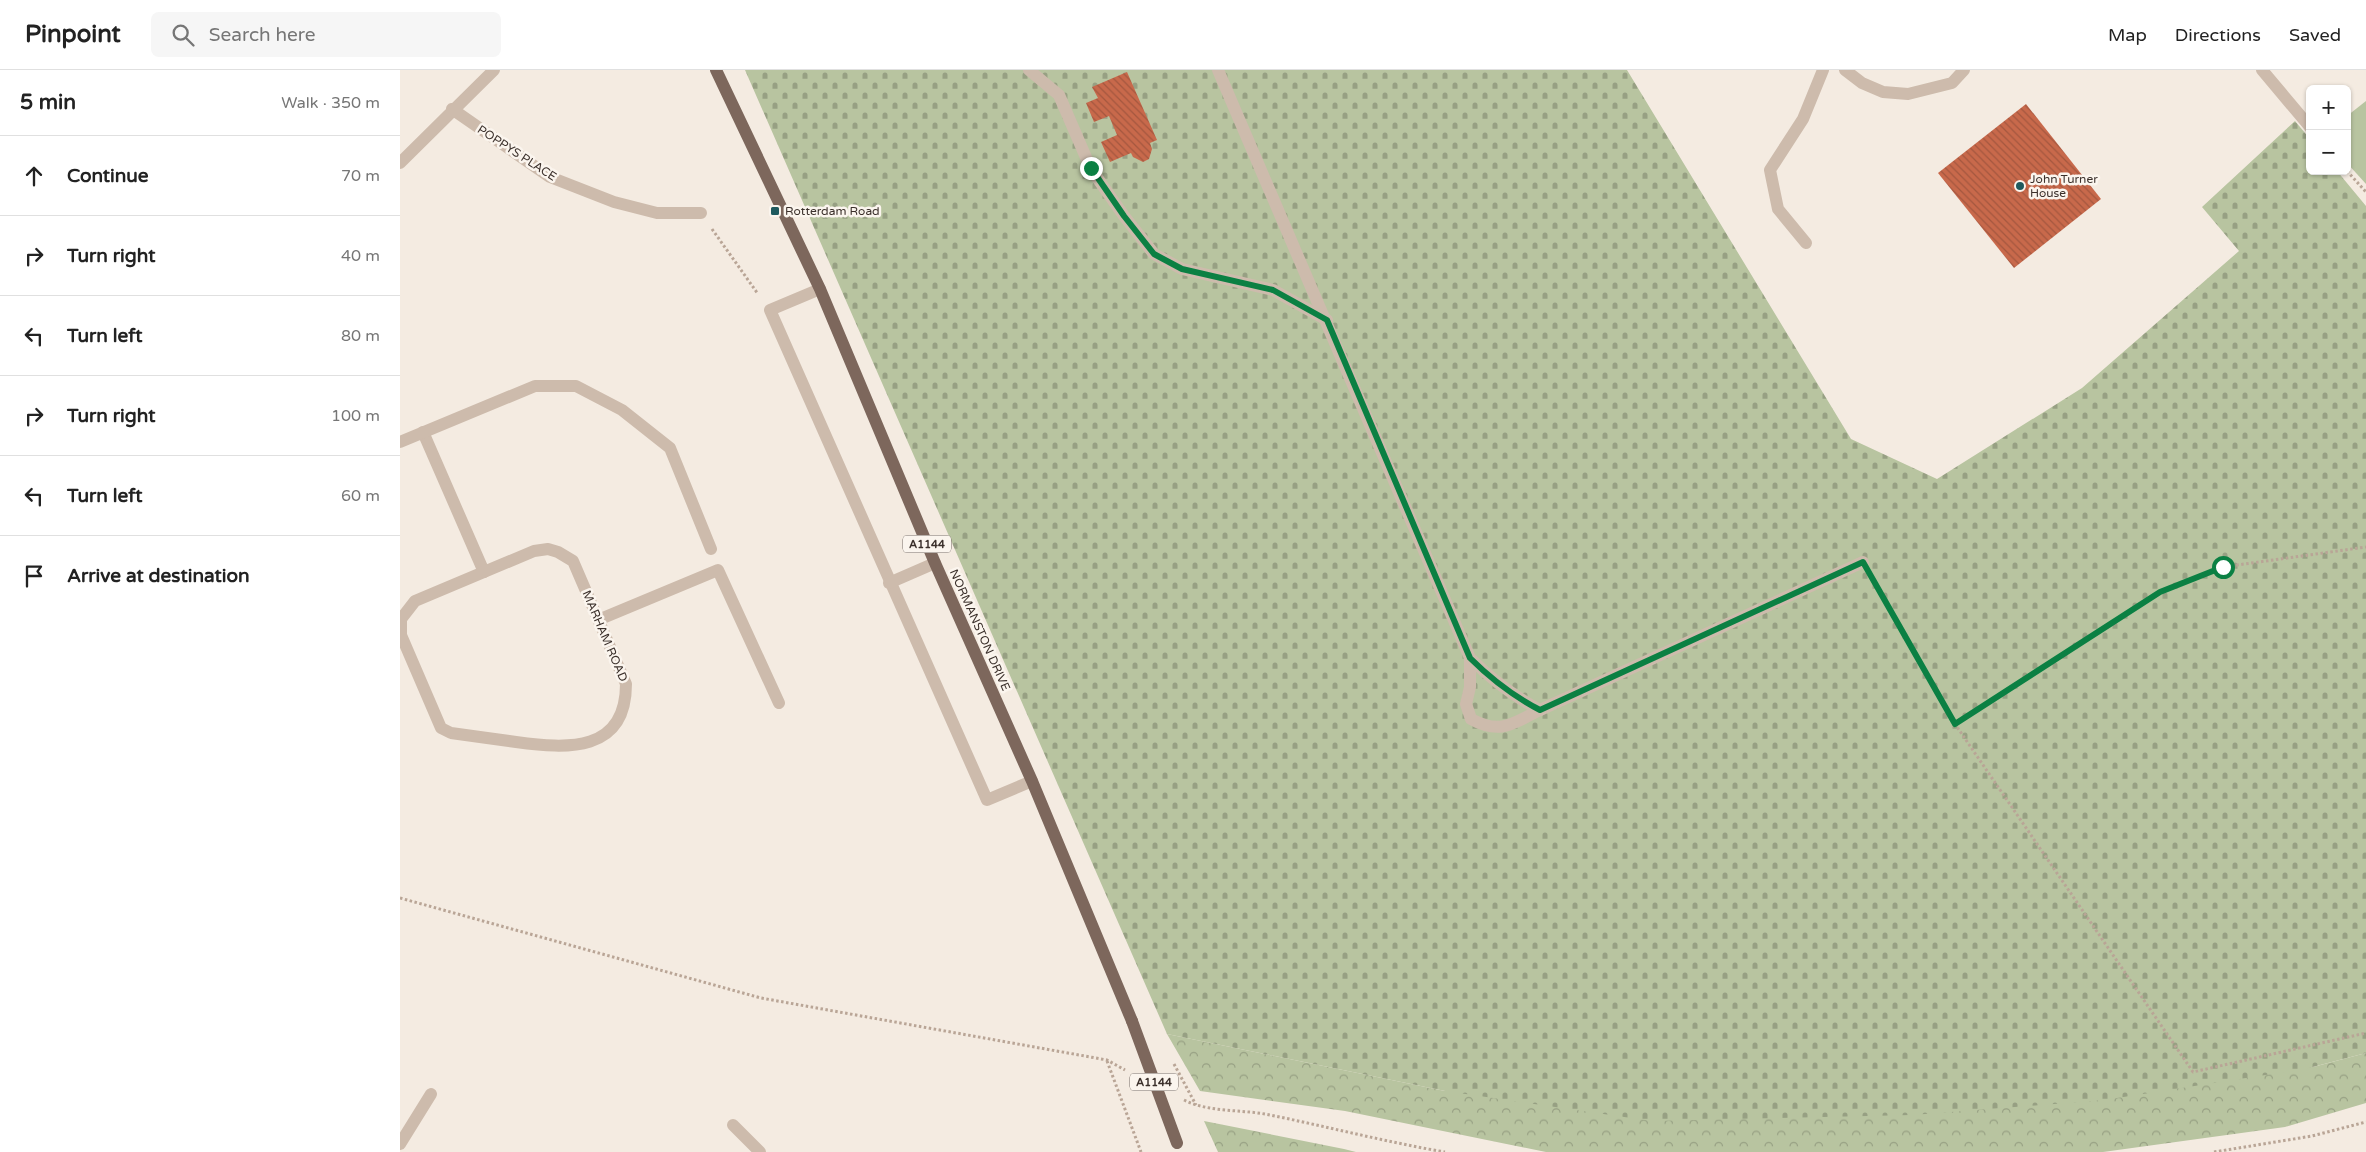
<!DOCTYPE html>
<html lang="en">
<head>
<meta charset="utf-8">
<style>
	body { margin:0; font-family:"Varela Round",sans-serif; background:#f6f6f6; color:#222 }
	.controls { position:absolute; right:15px; top:15px; display:grid; overflow:hidden; border-radius:8px; box-shadow:0 1px 4px #0004 }
	.controls button { width:45px; height:45px; display:grid; place-items:center; padding:0; border:0; border-bottom:1px solid #e0e0e0; background:#fff; color:#222; font:25px sans-serif }
	.stop { position:absolute; width:15px; height:15px; margin:-11px; border:4px solid #0b8043; border-radius:50%; background:#fff }
	.stop.end { background:#0b8043; border-color:#fff; box-shadow:0 1px 5px #0008 }
	.list { margin:0; padding:0; list-style:none }
	h2 { display:flex; justify-content:space-between; align-items:center; height:65px; margin:0; padding:0 20px; font-size:21px }
	h2 small { font-size:16px; font-weight:400; color:#767676 }
	.list li { display:grid; grid-template-columns:32px 1fr auto; gap:15px; align-items:center; box-sizing:border-box; height:80px; padding:0 20px; border-top:1px solid #e0e0e0 }
	.list b { display:block; font-size:19px; white-space:nowrap }
	.list em { font-size:16px; font-style:normal; color:#767676 }
	.icon { flex:none; width:28px; height:28px; fill:none; stroke:currentColor; stroke-width:2; stroke-linecap:round; stroke-linejoin:round }
	.map { position:relative; flex:none; width:1966px; height:1082px; overflow:hidden }
	header { display:flex; align-items:center; gap:30px; box-sizing:border-box; height:70px; padding:0 25px; background:#fff; border-bottom:1px solid #e0e0e0 }
	header strong { font-size:24px }
	nav { display:flex; gap:28px; margin-inline-start:auto; font-size:18px }
	.search { width:350px; height:45px; background:#f6f6f6; display:flex; align-items:center; gap:12px; box-sizing:border-box; padding:0 18px; border-radius:8px; color:#767676; font-size:19px }
	main { display:flex }
	aside { flex:1; background:#fff }
	.map>svg:first-child { display:block }
	.green { fill:#b8c4a0 }
	.forest { fill:url(#forest-crowns) }
	.cemetery { fill:url(#cemetery-stones) }
	.building { fill:url(#building-back-hatch) }
	.lines { fill:none; stroke-linecap:round; stroke-linejoin:round }
	.path { stroke:#b9a596; stroke-width:3; stroke-dasharray:2.5 2.5; stroke-linecap:butt }
	.minor { stroke:#cdbbac; stroke-width:12 }
	.major { stroke:#7d675c; stroke-width:12 }
	.major-bridge { stroke:#7d675c; stroke-width:12 }
	.route { stroke:#0b8043; stroke-width:6 }
	.poi-dot { fill:#1f5a5e; stroke:#fbf5ee; stroke-width:2 }
	.labels { text-anchor:middle; dominant-baseline:central; stroke-width:5; stroke-linejoin:round; paint-order:stroke }
	.shield { fill:#fbf5ee; stroke:#756b66; stroke-width:1 }
	.shield-label { font-size:11px; font-weight:bold; fill:#3b302b }
	.street-label { font-size:12px; fill:#3b302b; stroke:#fbf5ee }
	.poi-label { font-size:12px; fill:#3b302b; stroke:#fbf5ee; text-anchor:start }
</style>
</head>
<body>
<header>
<strong>Pinpoint</strong>
<div class="search"><svg class="icon" aria-label="search" viewBox="0 0 24 24"><circle cx="10" cy="10" r="6"/><path d="M15 15l6 6"/></svg>Search here</div>
<nav><a>Map</a><a>Directions</a><a>Saved</a></nav>
</header>
<main>
<aside>
<h2>5 min<small>Walk · 350 m</small></h2>
<ul class="list">
<li><svg class="icon" aria-label="ahead" viewBox="0 0 24 24"><path d="M12 20V5M6 11l6-6 6 6"/></svg><div><b>Continue</b></div><em>70 m</em></li>
<li><svg class="icon" aria-label="right" viewBox="0 0 24 24"><path d="M7 20v-9h11M14 6l5 5-5 5"/></svg><div><b>Turn right</b></div><em>40 m</em></li>
<li><svg class="icon" aria-label="left" viewBox="0 0 24 24"><path d="M17 20v-9H6M10 6l-5 5 5 5"/></svg><div><b>Turn left</b></div><em>80 m</em></li>
<li><svg class="icon" aria-label="right" viewBox="0 0 24 24"><path d="M7 20v-9h11M14 6l5 5-5 5"/></svg><div><b>Turn right</b></div><em>100 m</em></li>
<li><svg class="icon" aria-label="left" viewBox="0 0 24 24"><path d="M17 20v-9H6M10 6l-5 5 5 5"/></svg><div><b>Turn left</b></div><em>60 m</em></li>
<li><svg class="icon" aria-label="arrive" viewBox="0 0 24 24"><path d="M6 21V4h12l-3 4 3 4H6"/></svg><div><b>Arrive at destination</b></div></li>
</ul>
</aside>
<div class="map">
<svg width="1966" height="1082" viewBox="0 0 1966 1082">
	<defs>
		<pattern id="forest-crowns" width="20" height="18" patternUnits="userSpaceOnUse" patternTransform="scale(1.25)"><rect width="20" height="18" fill="#b8c4a0"/><path d="M2 6a3 3 0 1 1 6 0M12 15a3 3 0 1 1 6 0" fill="none" stroke="#97a083"/></pattern>
		<pattern id="cemetery-stones" width="16" height="16" patternUnits="userSpaceOnUse" patternTransform="scale(1.25)"><rect width="16" height="16" fill="#b8c4a0"/><path d="M2 7V4a2 2 0 0 1 4 0v3zM10 15v-3a2 2 0 0 1 4 0v3z" fill="#97a083"/></pattern>
		<pattern id="building-back-hatch" width="6" height="6" patternUnits="userSpaceOnUse" patternTransform="scale(1.25)"><rect width="6" height="6" fill="#c8694b"/><path d="M-1 5l2 2M0 0l6 6M5-1l2 2" fill="none" stroke="#a4573f"/></pattern>
	</defs>
	<rect width="100%" height="100%" fill="#f4ebe1"/>
	<polygon class="green" points="1966,31 1966,114 1947,93 1947,46"/>
	<g class="forest">
		<polygon points="767,964 1045,1021 1913,997 1966,983 1966,1033 1885,1057 1703,1082 1146,1082 945,1041 800,1021"/>
		<polygon points="804,1051 944,1079 956,1082 818,1082"/>
	</g>
	<polygon class="cemetery" points="345,0 1227,0 1451,369 1537,409 1682,318 1839,181 1802,137 1895,51 1910,69 1910,101 1937,101 1966,136 1966,983 1905,999 1704,1030 1512,1045 1252,1051 1045,1021 767,964"/>
	<g class="building">
		<polygon points="727,2 757,70 750,73 752,79 749,89 743,92 733,87 731,83 710,92 701,72 717,65 709,46 694,52 686,33 698,28 692,17"/>
		<polygon points="1626,34 1701,129 1614,198 1538,103"/>
	</g>
	<g class="lines">
		<g class="path">
			<polyline points="1947,101 1966,122"/>
			<polyline points="312,159 358,224"/>
			<polyline points="1473,510 1555,654 1793,1002 1966,963"/>
			<polyline points="1555,654 1760,522 1823,497 1966,477"/>
			<polyline points="0,828 361,928 707,990 725,1000"/>
			<polyline points="707,991 741,1082"/>
			<polyline points="774,994 796,1035"/>
			<path d="M 784,1030 C 810,1043 842,1039 870,1045 C 929,1057 986,1072 1045,1082"/>
			<polyline points="1814,1082 1912,1066 1966,1052"/>
		</g>
		<g class="minor">
			<polyline points="629,0 659,25 691,99 724,146 754,184 782,199 873,220 927,250"/>
			<path d="M 818,0 L 1070,588 C 1091,609 1113,626 1140,640 L 1463,492"/>
			<polyline points="1445,0 1462,13 1483,22 1508,24 1552,13 1564,0"/>
			<polyline points="1862,0 1910,57"/>
			<polyline points="52,39 150,107 214,132 257,143 301,143"/>
			<polyline points="0,93 94,0"/>
			<polyline points="1406,173 1378,139 1370,100 1403,49 1423,0"/>
			<polyline points="420,219 370,240 587,730 632,711"/>
			<polyline points="23,362 84,502"/>
			<polyline points="0,372 135,316 176,316 222,340 270,378 311,479"/>
			<path d="M 148,479 L 158,482 L 173,491 L 226,614 C 226,683 167,679 116,672 C 94,669 73,666 51,663 L 41,658 L 1,565 L 1,549 L 15,531 L 134,481 Z"/>
			<polyline points="489,513 535,493"/>
			<polyline points="198,550 318,500 379,633"/>
			<path d="M 1070,588 L 1070,617 L 1066,634 L 1071,649 C 1100,665 1112,654 1140,640"/>
			<polyline points="333,1055 360,1082"/>
			<polyline points="0,1074 31,1024"/>
		</g>
		<polyline class="major" points="316,0 420,219 535,493 632,711 732,951"/>
		<polyline class="major-bridge" points="732,951 777,1073"/>
	</g>
	<g class="lines">
		<path class="route" d="M 691,98 L 724,146 L 754,184 L 782,199 L 873,220 L 927,250 L 1070,588 C 1091,609 1113,626 1140,640 L 1463,492 L 1555,654 L 1760,522 L 1823,497"/>
	</g>
	<g class="poi-dot">
		<circle cx="1620" cy="116" r="5"/>
		<rect x="370" y="136" width="10" height="10" rx="2.5"/>
	</g>
	<g class="labels">
		<g class="shield">
			<rect x="503" y="465.5" width="48" height="17" rx="4"/>
			<rect x="730" y="1003.5" width="48" height="17" rx="4"/>
		</g>
		<g class="shield-label">
			<text x="527" y="474">A1144</text>
			<text x="754" y="1012">A1144</text>
		</g>
		<g class="street-label">
			<text transform="translate(117 83) rotate(33)">POPPYS PLACE</text>
			<text transform="translate(580 560) rotate(66)">NORMANSTON DRIVE</text>
			<text transform="translate(205 566) rotate(67)">MARHAM ROAD</text>
		</g>
		<g class="poi-label">
			<text x="1630" y="109">John Turner<tspan x="1630" dy="14">House</tspan></text>
			<text x="385" y="141">Rotterdam Road</text>
		</g>
	</g>
</svg>
<div class="controls">
<button>+</button>
<button>−</button>
</div>
<div class="stop" style="left:1823px;top:497px"></div>
<div class="stop end" style="left:691px;top:98px"></div>
</div>
</main>
</body>
</html>
